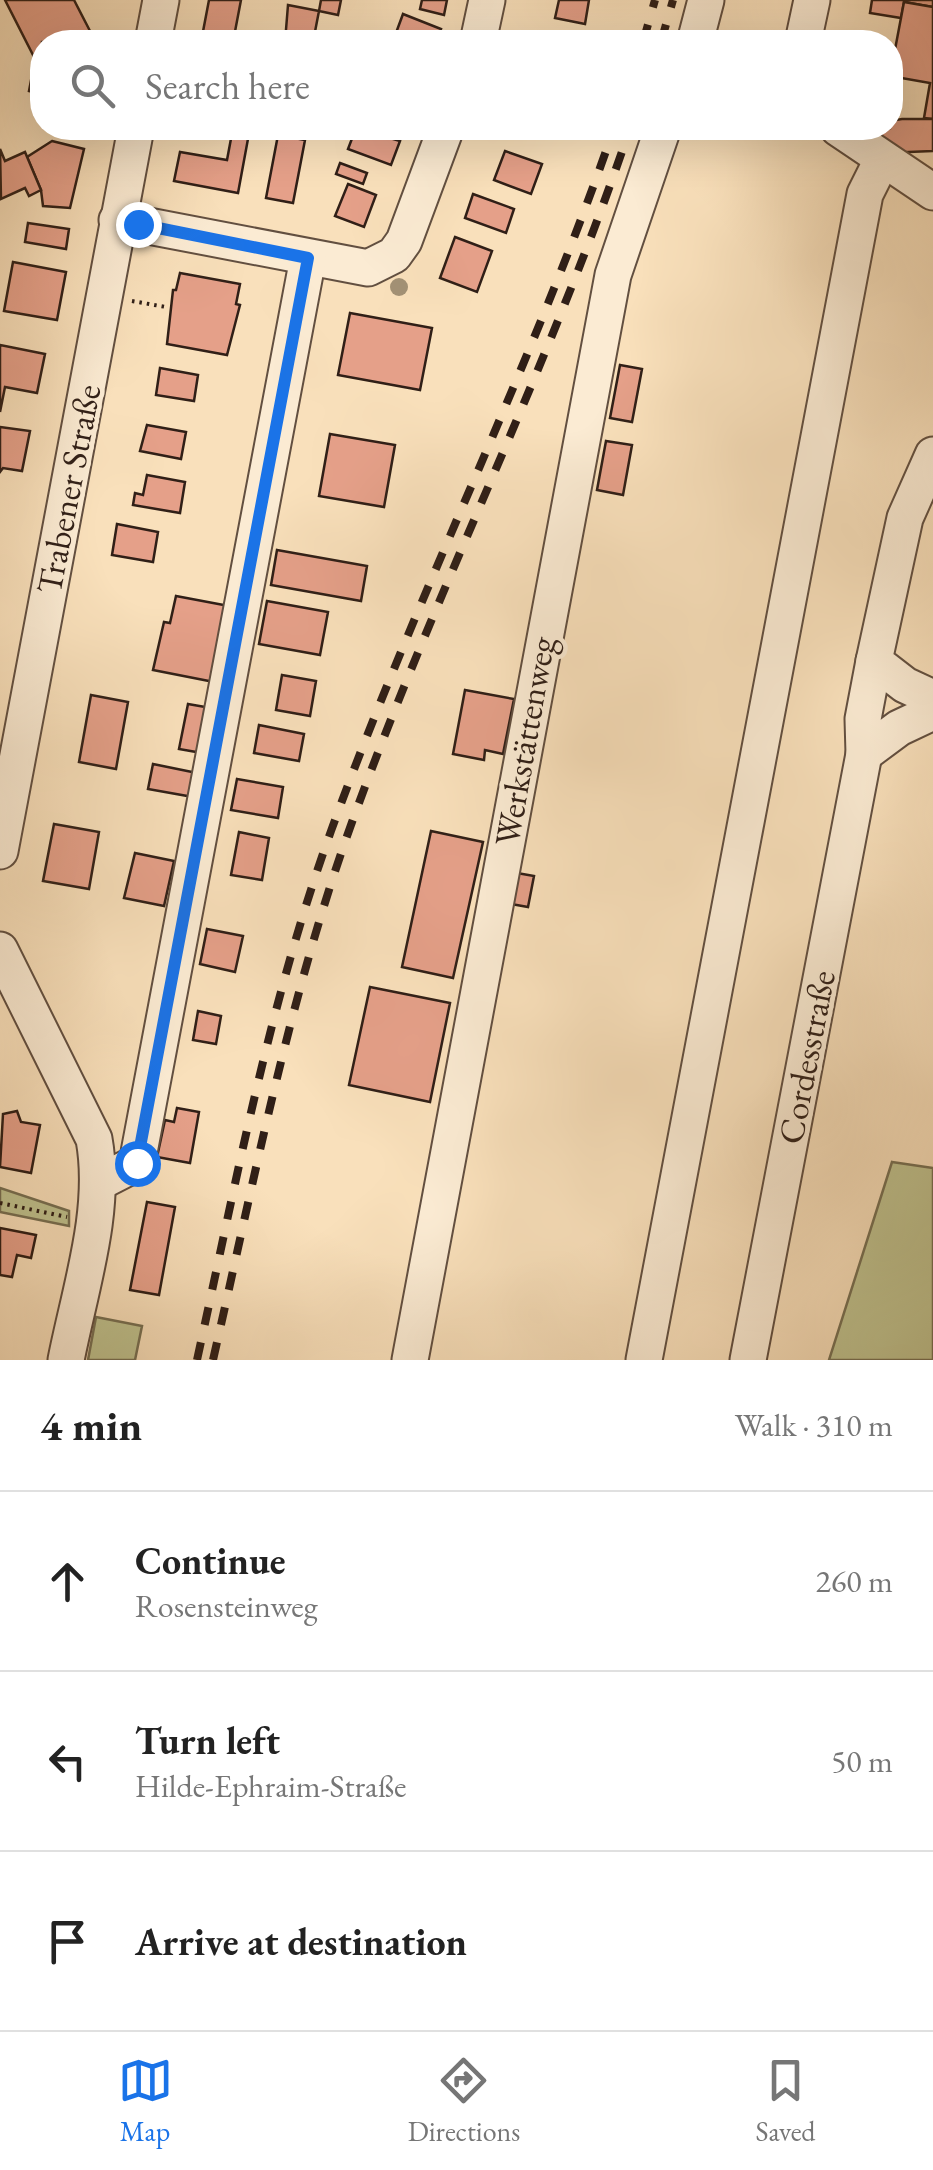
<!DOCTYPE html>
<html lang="en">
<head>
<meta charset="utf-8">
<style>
	body { margin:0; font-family:"EB Garamond",serif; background:#f6f6f6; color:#222 }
	.stop { position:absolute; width:30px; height:30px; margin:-22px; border:8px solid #1a73e8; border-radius:50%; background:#fff }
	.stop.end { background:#1a73e8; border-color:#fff; box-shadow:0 2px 10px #0008 }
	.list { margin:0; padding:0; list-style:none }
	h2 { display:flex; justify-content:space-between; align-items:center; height:130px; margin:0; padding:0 40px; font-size:42px }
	h2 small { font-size:32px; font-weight:400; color:#767676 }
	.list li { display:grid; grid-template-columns:65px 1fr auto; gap:30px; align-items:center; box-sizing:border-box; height:180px; padding:0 40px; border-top:2px solid #e0e0e0 }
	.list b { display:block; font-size:38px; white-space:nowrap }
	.list p { margin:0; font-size:32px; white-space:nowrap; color:#767676 }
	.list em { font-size:32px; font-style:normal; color:#767676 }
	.icon { flex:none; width:55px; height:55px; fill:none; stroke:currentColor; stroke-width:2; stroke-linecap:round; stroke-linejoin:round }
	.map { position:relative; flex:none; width:933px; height:1360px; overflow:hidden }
	.search { position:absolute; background:#fff; box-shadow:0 10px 40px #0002; left:30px; right:30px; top:30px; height:110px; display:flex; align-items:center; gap:25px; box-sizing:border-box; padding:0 35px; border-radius:40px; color:#767676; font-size:38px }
	.sheet { height:670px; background:#fff }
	nav { display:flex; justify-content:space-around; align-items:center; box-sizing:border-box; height:140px; border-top:2px solid #e0e0e0; background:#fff; font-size:28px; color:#767676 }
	nav a { display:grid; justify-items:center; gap:5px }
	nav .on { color:#1a73e8 }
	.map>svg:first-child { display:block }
	.green { fill:#bfc28f; stroke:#787053; stroke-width:2.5 }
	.building { fill:#e5a089; stroke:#301f17; stroke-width:2.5 }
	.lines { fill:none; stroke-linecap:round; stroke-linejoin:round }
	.minor-casing { stroke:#624f40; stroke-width:39 }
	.path { stroke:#301f17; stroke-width:4; stroke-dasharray:2.5 5; stroke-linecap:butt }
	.minor { stroke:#fbebd3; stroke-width:35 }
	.rail { stroke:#301f17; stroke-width:8; stroke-dasharray:18 18; stroke-linecap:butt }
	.tree { fill:#a29175 }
	.route { stroke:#1a73e8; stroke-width:12 }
	.labels { text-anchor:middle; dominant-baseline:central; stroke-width:9; stroke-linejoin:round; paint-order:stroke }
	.street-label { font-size:35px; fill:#301f17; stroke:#fbebd3 }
</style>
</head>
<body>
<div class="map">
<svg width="933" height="1360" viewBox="0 0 933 1360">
	<rect width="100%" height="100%" fill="#f9e0bb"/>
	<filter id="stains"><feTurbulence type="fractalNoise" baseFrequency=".002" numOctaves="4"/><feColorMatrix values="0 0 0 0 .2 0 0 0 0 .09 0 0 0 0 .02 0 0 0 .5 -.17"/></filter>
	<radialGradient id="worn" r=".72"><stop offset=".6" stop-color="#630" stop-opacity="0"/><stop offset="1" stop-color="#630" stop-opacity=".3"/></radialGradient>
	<g class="green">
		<polygon points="892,1162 933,1168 933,1360 829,1360"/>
		<polygon points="0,1188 69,1211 69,1226 0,1212"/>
		<polygon points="96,1317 142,1326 135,1360 88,1360"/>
	</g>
	<g class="building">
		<polygon points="5,0 74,0 90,31 73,42 42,42 42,94 29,91 35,59"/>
		<polygon points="209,0 241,0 233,42 201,42"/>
		<polygon points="321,0 341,0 338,15 319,11"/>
		<polygon points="422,0 447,0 444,15 420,9"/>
		<polygon points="559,0 589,0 585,24 555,18"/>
		<polygon points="872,0 933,0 933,7 904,2 901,18 870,13"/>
		<polygon points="904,2 933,7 933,119 924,118 930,83 890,76"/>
		<polygon points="288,5 319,11 313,42 285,42"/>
		<polygon points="403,14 441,29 436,42 393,41"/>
		<polygon points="902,119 933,119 933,151 884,153 877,128 890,128 890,121"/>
		<polygon points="233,128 250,128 238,193 174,181 180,152 227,160"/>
		<polygon points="356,128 400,141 391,165 348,149"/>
		<polygon points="278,135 305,140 293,203 266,198"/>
		<polygon points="52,141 84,149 70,208 43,206 41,190 27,157"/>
		<polygon points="0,149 5,161 25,152 41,190 29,196 25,188 1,199"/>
		<polygon points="505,151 542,164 531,194 494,180"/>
		<polygon points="340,163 367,173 363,184 336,174"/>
		<polygon points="348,184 376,195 364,227 335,216"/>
		<polygon points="473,194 514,209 506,233 465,218"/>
		<polygon points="28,223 69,229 66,249 25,242"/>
		<polygon points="455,237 492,251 477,292 440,278"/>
		<polygon points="13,262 66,272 57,320 4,311"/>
		<polygon points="180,273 240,284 236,304 240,305 227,355 167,344 173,290 176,290"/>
		<polygon points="350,313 432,328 420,390 338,375"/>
		<polygon points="0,345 45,354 37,393 5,387 0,412"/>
		<polygon points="620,365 642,369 632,422 610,418"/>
		<polygon points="160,368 198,375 194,401 156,395"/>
		<polygon points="147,425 186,432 181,459 140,451"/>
		<polygon points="0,427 30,431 22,471 3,468 0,472"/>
		<polygon points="330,434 395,445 384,507 319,496"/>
		<polygon points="606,441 632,445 623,495 597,490"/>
		<polygon points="147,475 185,482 180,513 133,505 135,493 143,495"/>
		<polygon points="117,524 158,532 153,562 112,555"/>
		<polygon points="277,550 367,566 361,601 271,585"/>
		<polygon points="176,596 229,606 214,682 153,670 164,622 170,623"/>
		<polygon points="267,601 328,612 320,655 259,644"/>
		<polygon points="282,675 316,681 310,716 276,710"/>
		<polygon points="465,690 514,699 503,754 485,750 484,760 453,754"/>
		<polygon points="91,695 128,702 116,769 79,762"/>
		<polygon points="188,704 211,708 202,753 179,749"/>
		<polygon points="259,725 304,734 299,761 254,753"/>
		<polygon points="153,764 197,773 193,797 148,789"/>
		<polygon points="237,779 283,787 278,818 231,810"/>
		<polygon points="54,824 99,832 89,889 43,881"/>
		<polygon points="431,831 483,842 453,978 402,967"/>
		<polygon points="239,832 269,838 262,880 231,875"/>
		<polygon points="135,853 174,861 164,906 124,898"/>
		<polygon points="517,873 534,876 528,907 511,904"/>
		<polygon points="207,929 243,936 235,972 200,964"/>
		<polygon points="370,987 450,1003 430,1102 349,1085"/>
		<polygon points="198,1011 221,1016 216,1044 193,1040"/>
		<polygon points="177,1108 199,1112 190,1163 157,1157 165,1120 174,1122"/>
		<polygon points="17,1111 21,1122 40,1125 31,1173 0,1167 3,1114"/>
		<polygon points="147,1202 175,1207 159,1295 130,1290"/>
		<polygon points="0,1228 36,1235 31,1258 17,1255 12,1277 0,1275"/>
	</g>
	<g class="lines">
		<g class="minor-casing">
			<g id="minor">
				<polyline points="153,42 161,0"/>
				<polyline points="478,42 487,0"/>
				<polyline points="695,42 706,0"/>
				<polyline points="803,42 812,0"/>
				<polyline points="838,128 933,192"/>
				<polyline points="117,220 368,268 394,255 404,241 446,128"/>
				<polyline points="933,455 905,518 874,661 905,685 933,698"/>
				<polyline points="874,661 863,719 864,754 899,728 933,712"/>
				<polyline points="0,851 136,128"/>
				<path d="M 0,950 L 94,1139 C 107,1210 80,1289 66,1360"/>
				<polyline points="98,1183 137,1163 308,258"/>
				<polyline points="410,1360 613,275 663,128"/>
				<polyline points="644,1360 865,194 882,160"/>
				<polyline points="748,1360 864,754"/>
			</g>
		</g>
		<g class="path">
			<polyline points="132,301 166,307"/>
			<polyline points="0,1203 67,1217"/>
		</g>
		<use href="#minor" class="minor"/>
		<g class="rail">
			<polyline points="643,42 655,0"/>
			<polyline points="661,42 673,0"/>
			<path d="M 197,1360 C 236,1183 269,1003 331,831 C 417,593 532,367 614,128"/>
			<path d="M 213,1360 C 253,1185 287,1008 346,839 C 431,598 549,370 630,128"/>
		</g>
	</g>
	<circle class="tree" cx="399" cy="287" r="9"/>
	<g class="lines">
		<polyline class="route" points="137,1163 308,258 138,224"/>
	</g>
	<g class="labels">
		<g class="street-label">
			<text transform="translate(68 489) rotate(-79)">Trabener Straße</text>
			<text transform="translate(524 741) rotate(-80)">Werkstättenweg</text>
			<text transform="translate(806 1057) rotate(-79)">Cordesstraße</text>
		</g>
	</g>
	<rect width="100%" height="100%" filter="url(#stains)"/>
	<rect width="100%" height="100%" fill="url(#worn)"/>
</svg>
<div class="stop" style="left:137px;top:1163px"></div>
<div class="stop end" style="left:138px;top:224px"></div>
<div class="search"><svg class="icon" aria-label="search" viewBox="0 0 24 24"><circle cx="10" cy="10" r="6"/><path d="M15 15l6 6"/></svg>Search here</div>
</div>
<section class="sheet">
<h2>4 min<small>Walk · 310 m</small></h2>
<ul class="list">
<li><svg class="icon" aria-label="ahead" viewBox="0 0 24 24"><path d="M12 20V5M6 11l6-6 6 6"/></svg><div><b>Continue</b><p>Rosensteinweg</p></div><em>260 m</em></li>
<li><svg class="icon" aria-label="left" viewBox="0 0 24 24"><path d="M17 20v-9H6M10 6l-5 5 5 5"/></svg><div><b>Turn left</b><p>Hilde-Ephraim-Straße</p></div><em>50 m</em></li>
<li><svg class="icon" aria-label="arrive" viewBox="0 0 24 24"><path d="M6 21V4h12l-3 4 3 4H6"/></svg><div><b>Arrive at destination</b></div></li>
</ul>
</section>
<nav>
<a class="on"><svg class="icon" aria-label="map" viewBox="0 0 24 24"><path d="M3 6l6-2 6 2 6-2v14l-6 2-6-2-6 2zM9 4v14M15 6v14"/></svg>Map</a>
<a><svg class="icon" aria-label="directions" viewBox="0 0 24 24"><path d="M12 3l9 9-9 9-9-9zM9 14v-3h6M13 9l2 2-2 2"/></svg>Directions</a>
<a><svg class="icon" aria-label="saved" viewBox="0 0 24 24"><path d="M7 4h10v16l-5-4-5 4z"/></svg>Saved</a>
</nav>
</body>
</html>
